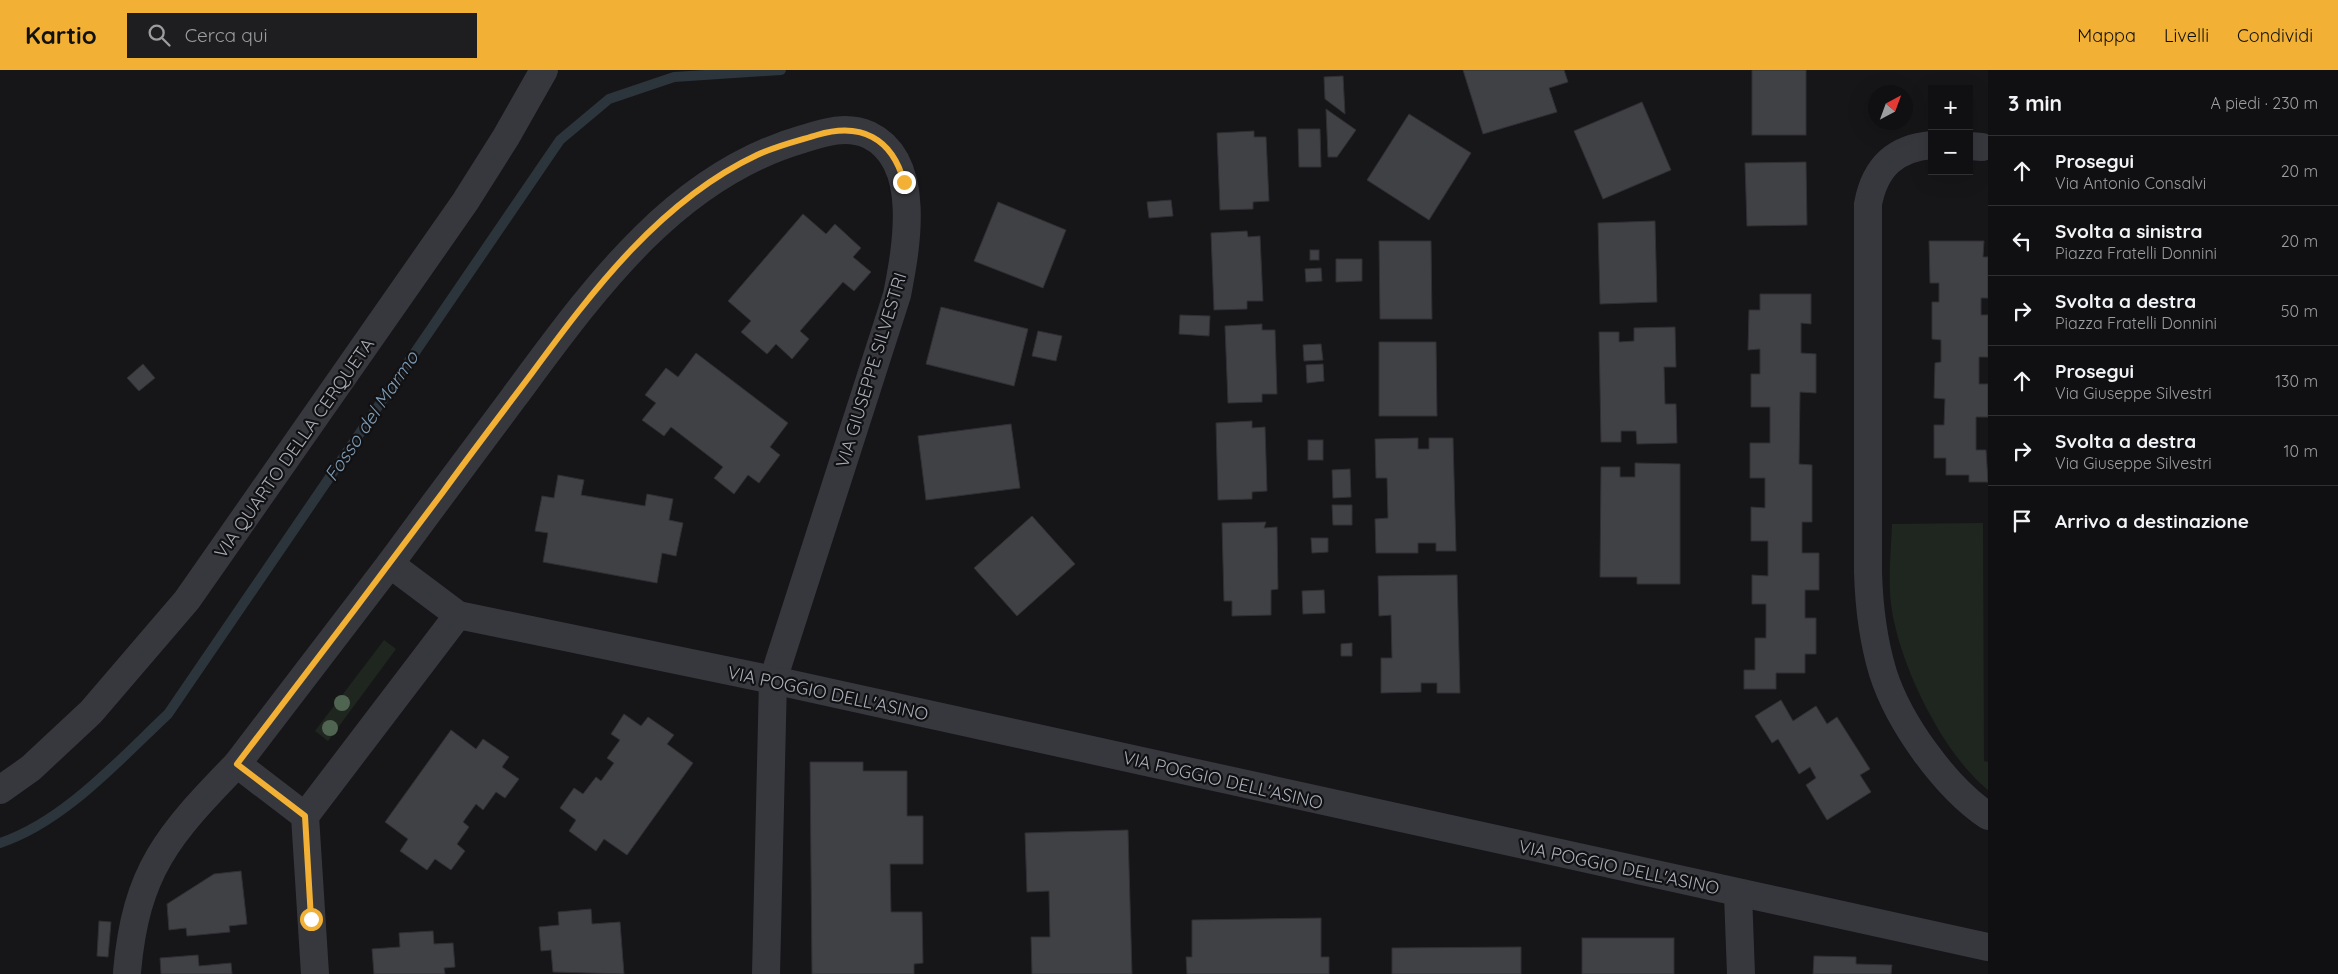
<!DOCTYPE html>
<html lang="it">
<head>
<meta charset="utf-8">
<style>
	body { margin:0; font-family:Quicksand,sans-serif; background:#1e1e20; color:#f1f3f6 }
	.controls { position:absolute; right:15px; top:15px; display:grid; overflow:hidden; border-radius:0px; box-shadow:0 5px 20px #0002 }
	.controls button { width:45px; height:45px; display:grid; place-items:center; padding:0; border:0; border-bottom:1px solid #303032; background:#101012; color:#f1f3f6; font:25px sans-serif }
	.compass { position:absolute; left:1868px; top:15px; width:45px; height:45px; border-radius:50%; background:#101012; box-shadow:0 5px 20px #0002; rotate:41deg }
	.stop { position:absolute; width:15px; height:15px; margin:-11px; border:4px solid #f2b134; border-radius:50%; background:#fff }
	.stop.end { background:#f2b134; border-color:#fff; box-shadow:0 1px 5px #0008 }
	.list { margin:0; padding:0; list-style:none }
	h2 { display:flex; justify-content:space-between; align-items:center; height:65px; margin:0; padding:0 20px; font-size:21px }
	h2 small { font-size:16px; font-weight:400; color:#9c9d9f }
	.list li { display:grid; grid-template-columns:32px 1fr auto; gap:15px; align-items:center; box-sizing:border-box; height:70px; padding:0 20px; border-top:1px solid #303032 }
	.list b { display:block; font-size:19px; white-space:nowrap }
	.list p { margin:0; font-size:16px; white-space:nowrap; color:#9c9d9f }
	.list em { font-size:16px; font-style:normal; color:#9c9d9f }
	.icon { flex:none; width:28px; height:28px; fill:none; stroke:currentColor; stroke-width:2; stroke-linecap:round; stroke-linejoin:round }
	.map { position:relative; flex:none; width:1988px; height:904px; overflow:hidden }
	header { display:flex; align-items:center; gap:30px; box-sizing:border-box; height:70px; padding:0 25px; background:#f2b134; color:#111 }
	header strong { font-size:24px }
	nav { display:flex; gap:28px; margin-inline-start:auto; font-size:18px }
	.search { width:350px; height:45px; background:#1e1e20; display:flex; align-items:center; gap:12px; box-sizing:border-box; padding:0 18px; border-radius:0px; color:#9c9d9f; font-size:19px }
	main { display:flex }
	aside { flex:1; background:#101012 }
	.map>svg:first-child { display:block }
	.green { fill:#1e261f }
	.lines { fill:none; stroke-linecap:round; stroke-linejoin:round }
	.stream { stroke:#2c353c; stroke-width:10 }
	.building { fill:#404145; stroke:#303034 }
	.minor { stroke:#37383d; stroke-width:28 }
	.tree { fill:#506452 }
	.route { stroke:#f2b134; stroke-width:6 }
	.labels { text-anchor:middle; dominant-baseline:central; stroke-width:4.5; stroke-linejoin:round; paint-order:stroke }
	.street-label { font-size:18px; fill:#a8adb8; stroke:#111113 }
	.water-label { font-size:19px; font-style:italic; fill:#7f9bb3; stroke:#111113 }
</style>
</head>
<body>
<header>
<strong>Kartio</strong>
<div class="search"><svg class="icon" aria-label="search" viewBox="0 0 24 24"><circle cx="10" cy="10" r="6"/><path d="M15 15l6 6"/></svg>Cerca qui</div>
<nav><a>Mappa</a><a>Livelli</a><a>Condividi</a></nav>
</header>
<main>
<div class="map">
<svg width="1988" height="904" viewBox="0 0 1988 904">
	<rect width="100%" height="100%" fill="#161618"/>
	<g class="green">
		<path d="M 1983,453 L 1984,691 L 1988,692 L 1988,720 C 1942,683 1898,592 1891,534 C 1888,508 1891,480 1892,454 Z"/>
		<polygon points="384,570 396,579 328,671 315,661"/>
	</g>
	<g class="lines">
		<path class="stream" d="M 0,773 C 64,752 120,689 168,644 L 560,70 L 609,29 L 674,7 L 781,0"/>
	</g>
	<g class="building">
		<polygon points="1463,0 1564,0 1568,12 1549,18 1557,42 1483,64"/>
		<rect x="1752" y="0" width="54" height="65"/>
		<polygon points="1343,6 1345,44 1325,29 1324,7"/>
		<polygon points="1642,32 1671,100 1603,129 1574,61"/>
		<polygon points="1326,39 1356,60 1337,87 1328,87"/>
		<polygon points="1409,44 1471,83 1429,150 1367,110"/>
		<polygon points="1298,59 1320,59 1321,97 1299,97"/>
		<polygon points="1254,61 1254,67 1266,67 1269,131 1253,132 1253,139 1220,140 1217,63"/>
		<polygon points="1806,92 1807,155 1747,156 1745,93"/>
		<polygon points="1171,130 1173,146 1149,148 1147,132"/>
		<polygon points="998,132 1066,160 1043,218 974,191"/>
		<polygon points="803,144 826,164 835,154 861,178 853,187 871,202 854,221 843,212 800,261 809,269 792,289 776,274 767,284 741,262 751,251 728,231"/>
		<polygon points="1655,151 1657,232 1600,234 1598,153"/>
		<polygon points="1247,161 1248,167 1260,166 1263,231 1247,231 1247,239 1214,240 1211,163"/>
		<polygon points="1379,171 1431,171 1432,249 1380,249"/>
		<polygon points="1929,171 1984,171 1983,187 1988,187 1988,228 1981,228 1981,245 1988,245 1988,287 1979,287 1979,314 1988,314 1988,347 1976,347 1976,380 1986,380 1988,412 1969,412 1969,405 1946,405 1946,388 1934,388 1934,355 1944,355 1945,329 1934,328 1935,293 1941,292 1941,270 1932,269 1932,232 1939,232 1939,213 1930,213"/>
		<rect x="1310" y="180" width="9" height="10"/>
		<polygon points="1336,189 1362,189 1362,211 1336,212"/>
		<polygon points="1321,198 1322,211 1306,212 1305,199"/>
		<polygon points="1760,224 1811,224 1811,254 1801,253 1801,283 1816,284 1816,323 1800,322 1799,394 1812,395 1812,452 1802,452 1802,483 1819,483 1819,520 1805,520 1805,548 1816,548 1816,584 1805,584 1805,603 1776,603 1776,619 1744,619 1744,600 1755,600 1755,568 1766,568 1766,534 1752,534 1752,505 1768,506 1768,471 1751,471 1751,437 1765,438 1765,408 1750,408 1750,373 1770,373 1770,337 1751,337 1751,304 1760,304 1760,279 1748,280 1749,240 1760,240"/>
		<polygon points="941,237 1028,259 1014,316 926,294"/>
		<polygon points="1180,245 1210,246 1209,266 1179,264"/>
		<polygon points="1262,254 1262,260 1275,260 1277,324 1262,324 1262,332 1228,333 1225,256"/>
		<polygon points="1675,257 1676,297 1664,297 1665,334 1676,334 1677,373 1637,374 1636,361 1621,361 1621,372 1601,372 1599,262 1619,262 1619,272 1634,271 1634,258"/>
		<polygon points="1038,261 1062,266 1056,291 1032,286"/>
		<polygon points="1379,272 1436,272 1437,346 1379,346"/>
		<polygon points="1321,274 1323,290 1304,291 1303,275"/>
		<polygon points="696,283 788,353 770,377 780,385 759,413 748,405 734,424 714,408 723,397 671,357 664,366 642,350 656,333 645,325 666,298 678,307"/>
		<polygon points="143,294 155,308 139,321 127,308"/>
		<polygon points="1323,294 1324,311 1307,313 1306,295"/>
		<polygon points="1252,351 1252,358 1265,357 1267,421 1252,422 1252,429 1218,430 1216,353"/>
		<polygon points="1011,354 1020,418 926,430 918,366"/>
		<polygon points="1418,368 1418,379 1429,379 1429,368 1453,368 1456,481 1436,481 1436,473 1418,473 1418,483 1376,483 1375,449 1388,448 1387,408 1376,408 1375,369"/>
		<rect x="1308" y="370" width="15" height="20"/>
		<polygon points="1635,393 1680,394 1680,514 1637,514 1637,507 1600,507 1601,397 1620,397 1620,407 1635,407"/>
		<polygon points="1350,399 1351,427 1333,428 1332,400"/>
		<polygon points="558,405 584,410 581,425 645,436 647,424 673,429 669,450 683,453 676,486 662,483 657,513 543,492 548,463 535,461 542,426 554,428"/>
		<polygon points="1332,435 1352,435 1352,455 1333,455"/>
		<polygon points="1032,446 1075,494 1017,546 974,498"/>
		<polygon points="1266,452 1264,458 1277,457 1278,519 1271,520 1271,545 1232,546 1232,531 1224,531 1222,453"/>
		<polygon points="1311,468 1328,468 1328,482 1312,483"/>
		<polygon points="1457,505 1460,623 1437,623 1437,613 1421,613 1421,622 1381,623 1381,588 1392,588 1391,545 1379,546 1378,506"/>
		<polygon points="1324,520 1325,543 1303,544 1302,521"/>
		<polygon points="1352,573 1352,586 1341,586 1341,574"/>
		<polygon points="1781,630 1793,651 1816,636 1827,654 1837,647 1870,699 1860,705 1871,722 1827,750 1806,715 1816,708 1810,697 1799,704 1778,669 1772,673 1755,646"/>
		<polygon points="624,644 641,656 648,647 674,665 667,674 693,693 627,785 604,769 596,781 569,761 576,750 560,738 574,718 583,724 596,707 601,711 614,693 607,688 620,670 611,664"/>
		<polygon points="451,660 476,679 483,669 509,687 502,697 519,709 505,728 496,722 483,740 476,734 463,752 469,757 457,774 465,781 451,800 435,789 427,800 400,781 408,769 385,752"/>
		<polygon points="810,692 863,692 863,701 907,701 907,746 923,746 923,794 890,794 891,842 922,842 923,893 914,894 914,904 812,904"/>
		<polygon points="1128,760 1132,904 1032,904 1031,867 1050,867 1049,821 1027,822 1025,763"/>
		<polygon points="241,801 247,854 229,856 230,862 187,866 186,858 169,860 167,834 214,804"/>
		<polygon points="591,839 592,854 620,852 624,904 553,902 551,880 541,881 539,857 559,855 558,842"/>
		<polygon points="1321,848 1321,887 1329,887 1329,904 1187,904 1186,887 1192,887 1192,850"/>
		<polygon points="99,851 111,852 108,887 97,886"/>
		<polygon points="433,861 434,874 453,873 455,897 444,898 445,904 374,904 372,879 400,877 399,863"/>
		<rect x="1582" y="868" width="92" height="36"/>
		<polygon points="1521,877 1521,904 1392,904 1392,878"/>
		<polygon points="198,885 199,896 231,893 232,904 161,904 160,888"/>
		<polygon points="1814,886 1856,887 1856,894 1892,895 1891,904 1813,904"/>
	</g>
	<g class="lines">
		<g class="minor">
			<path d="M 1932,75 C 1895,78 1875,97 1868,134 L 1868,502 C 1869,537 1873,570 1883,603 C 1899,653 1945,717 1988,746"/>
			<polyline points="1969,76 1982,77"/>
			<path d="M 390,494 C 431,438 473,382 514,327 C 591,223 673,106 803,69 C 825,62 847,55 869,65 C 923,91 906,179 897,225 L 773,610 L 766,904"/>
			<polyline points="458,545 305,746 237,694 390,494 458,545 773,610 1988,877"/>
			<polyline points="0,720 31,698 91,642 187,530 465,132 506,67 544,0"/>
			<polyline points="305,746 315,904"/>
			<polyline points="1738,824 1741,904"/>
			<path d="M 127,902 C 136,800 168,765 237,694"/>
		</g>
	</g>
	<g class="tree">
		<circle cx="342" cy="633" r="8"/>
		<circle cx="330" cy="658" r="8"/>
	</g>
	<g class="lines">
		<path class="route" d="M 311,849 L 305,746 L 237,694 C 306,604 375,513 443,422 C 472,382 502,343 532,303 C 593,220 661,130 757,85 C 776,76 797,71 817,65 C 861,52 892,68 904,112"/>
	</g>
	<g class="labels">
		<g class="street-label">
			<text transform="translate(871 300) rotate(-73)">VIA GIUSEPPE SILVESTRI</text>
			<text transform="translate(294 378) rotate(-55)">VIA QUARTO DELLA CERQUETA</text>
			<text transform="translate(828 623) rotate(12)">VIA POGGIO DELL'ASINO</text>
			<text transform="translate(1223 710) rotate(13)">VIA POGGIO DELL'ASINO</text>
			<text transform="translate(1619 797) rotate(12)">VIA POGGIO DELL'ASINO</text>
		</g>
		<g class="water-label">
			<text transform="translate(371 346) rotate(-56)">Fosso del Marmo</text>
		</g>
	</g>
</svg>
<div class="controls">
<button>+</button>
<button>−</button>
</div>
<svg class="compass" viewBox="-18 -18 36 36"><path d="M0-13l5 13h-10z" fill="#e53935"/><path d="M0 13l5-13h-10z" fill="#9c9d9f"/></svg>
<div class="stop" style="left:311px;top:849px"></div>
<div class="stop end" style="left:904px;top:112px"></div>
</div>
<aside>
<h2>3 min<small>A piedi · 230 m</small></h2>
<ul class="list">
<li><svg class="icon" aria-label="ahead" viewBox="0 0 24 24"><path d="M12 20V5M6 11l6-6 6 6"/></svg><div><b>Prosegui</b><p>Via Antonio Consalvi</p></div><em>20 m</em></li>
<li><svg class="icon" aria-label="left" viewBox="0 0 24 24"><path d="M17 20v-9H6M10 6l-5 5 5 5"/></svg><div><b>Svolta a sinistra</b><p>Piazza Fratelli Donnini</p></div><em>20 m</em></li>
<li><svg class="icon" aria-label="right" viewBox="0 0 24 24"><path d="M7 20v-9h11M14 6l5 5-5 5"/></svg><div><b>Svolta a destra</b><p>Piazza Fratelli Donnini</p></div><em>50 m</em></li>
<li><svg class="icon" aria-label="ahead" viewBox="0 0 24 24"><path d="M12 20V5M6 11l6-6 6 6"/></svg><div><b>Prosegui</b><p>Via Giuseppe Silvestri</p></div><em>130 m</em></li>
<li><svg class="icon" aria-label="right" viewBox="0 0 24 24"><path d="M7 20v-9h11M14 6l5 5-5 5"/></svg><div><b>Svolta a destra</b><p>Via Giuseppe Silvestri</p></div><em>10 m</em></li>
<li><svg class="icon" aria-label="arrive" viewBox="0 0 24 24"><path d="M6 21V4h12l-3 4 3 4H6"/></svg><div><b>Arrivo a destinazione</b></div></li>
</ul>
</aside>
</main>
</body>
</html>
